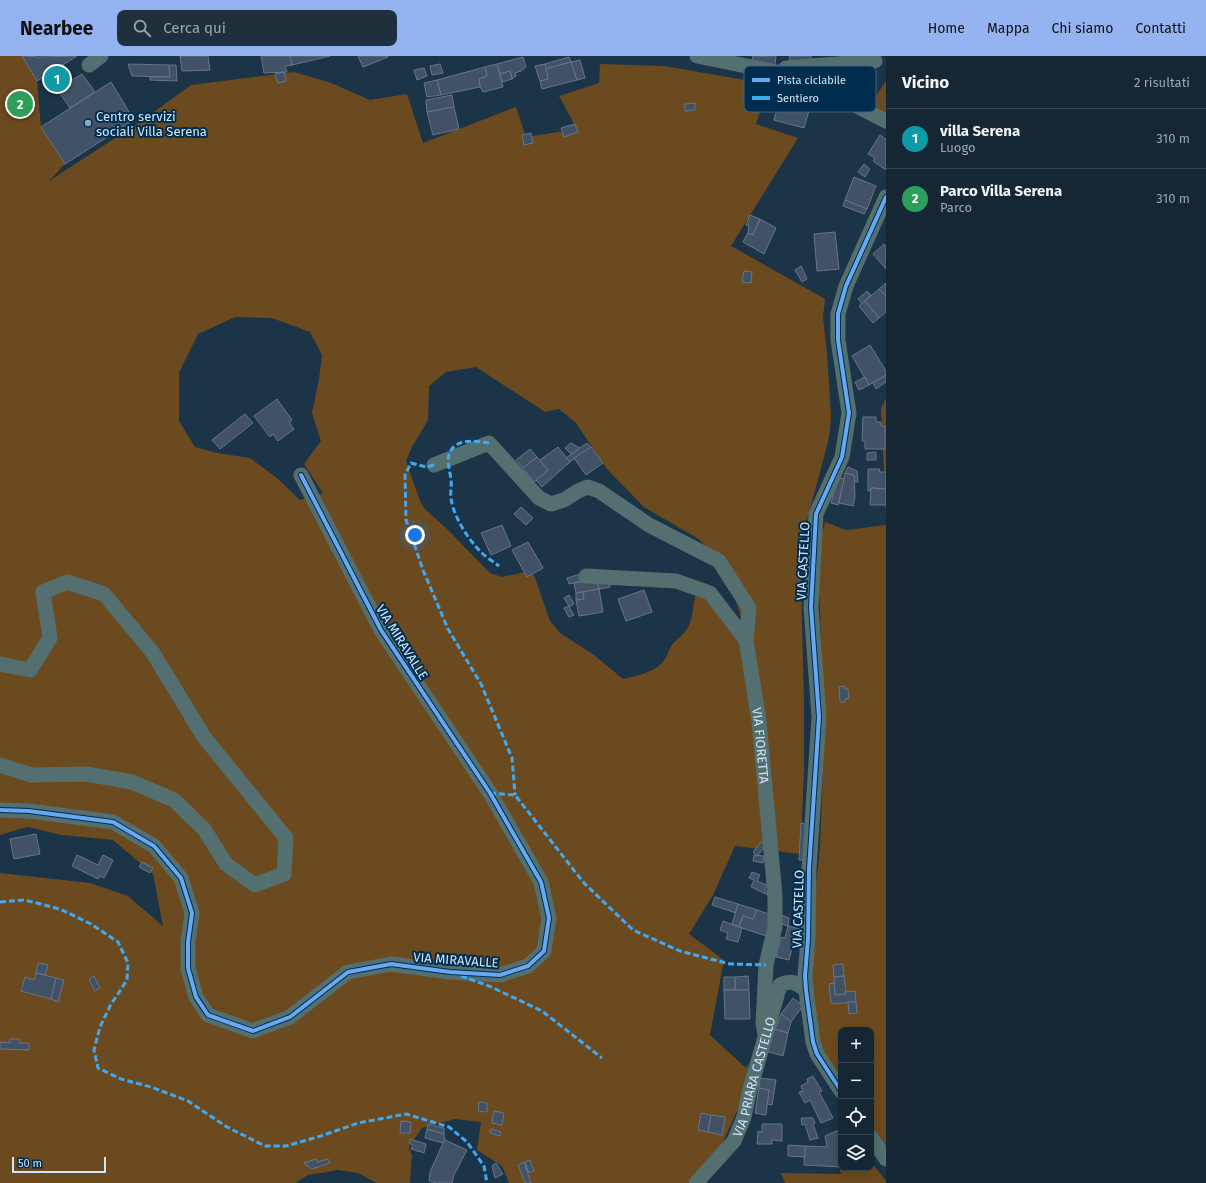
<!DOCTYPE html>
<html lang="it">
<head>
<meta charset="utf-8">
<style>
	body { margin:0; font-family:"Fira Sans",sans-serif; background:#1e2f3d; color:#f1f3f6 }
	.controls { position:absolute; right:12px; bottom:12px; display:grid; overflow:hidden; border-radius:8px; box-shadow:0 2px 10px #0003 }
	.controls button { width:36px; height:36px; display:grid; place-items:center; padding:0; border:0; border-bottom:1px solid #344450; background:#152735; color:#f1f3f6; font:20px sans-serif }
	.scale { position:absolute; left:12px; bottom:10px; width:94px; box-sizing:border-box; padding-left:4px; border:2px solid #cfe6fb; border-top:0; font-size:11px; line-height:14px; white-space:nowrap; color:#cfe6fb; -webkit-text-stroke:3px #002d4e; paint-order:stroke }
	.you { position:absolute; left:415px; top:479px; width:14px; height:14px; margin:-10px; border:3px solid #fff; border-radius:50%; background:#1a73e8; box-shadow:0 0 0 6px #1a73e833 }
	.badge { display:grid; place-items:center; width:26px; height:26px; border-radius:50%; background:#95b2f1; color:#fff; font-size:13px; font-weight:700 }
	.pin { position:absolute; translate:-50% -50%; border:2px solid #fff; box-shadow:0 1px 4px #0006 }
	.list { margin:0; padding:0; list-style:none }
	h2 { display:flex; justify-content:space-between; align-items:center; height:52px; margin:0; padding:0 16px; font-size:17px }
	h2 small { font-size:13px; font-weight:400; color:#9da5ad }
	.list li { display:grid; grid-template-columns:26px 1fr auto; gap:12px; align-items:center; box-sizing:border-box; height:60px; padding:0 16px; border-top:1px solid #344450 }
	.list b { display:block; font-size:15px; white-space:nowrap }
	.list p { margin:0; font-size:13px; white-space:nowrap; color:#9da5ad }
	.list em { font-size:13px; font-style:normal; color:#9da5ad }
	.icon { flex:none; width:22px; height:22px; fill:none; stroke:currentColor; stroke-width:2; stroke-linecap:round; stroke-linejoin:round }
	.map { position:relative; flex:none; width:886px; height:1127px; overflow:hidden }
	header { display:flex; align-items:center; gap:24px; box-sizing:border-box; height:56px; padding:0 20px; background:#95b2f1; color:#111 }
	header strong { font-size:19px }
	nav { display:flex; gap:22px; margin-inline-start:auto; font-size:14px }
	.search { width:280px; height:36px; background:#1e2f3d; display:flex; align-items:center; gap:10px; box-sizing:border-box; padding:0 14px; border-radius:8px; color:#9da5ad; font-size:15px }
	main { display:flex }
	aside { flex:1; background:#152735 }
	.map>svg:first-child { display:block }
	.green { fill:#6c4a1f; fill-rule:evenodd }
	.building { fill:#415166; stroke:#677688 }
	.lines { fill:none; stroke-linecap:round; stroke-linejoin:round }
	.minor { stroke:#536f6f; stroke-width:15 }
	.quiet { stroke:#3fa9f5; stroke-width:3; stroke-dasharray:6 3; stroke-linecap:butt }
	.cycleway-casing { stroke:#002d4e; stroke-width:6 }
	.cycleway { stroke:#66a8f1; stroke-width:4 }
	.poi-dot { fill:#90a8bc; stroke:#002d4e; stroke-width:1.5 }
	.labels { text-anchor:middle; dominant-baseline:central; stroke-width:4; stroke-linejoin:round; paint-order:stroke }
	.poi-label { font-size:13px; fill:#cfe6fb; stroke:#002d4e; text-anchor:start }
	.street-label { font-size:13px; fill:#cfe6fb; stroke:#002d4e }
	.key { fill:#002d4e; stroke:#3e6482; stroke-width:1 }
	.key-label { font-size:11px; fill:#cfe6fb }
</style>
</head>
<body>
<header>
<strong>Nearbee</strong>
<div class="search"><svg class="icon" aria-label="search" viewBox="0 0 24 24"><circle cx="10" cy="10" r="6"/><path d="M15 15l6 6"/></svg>Cerca qui</div>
<nav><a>Home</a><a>Mappa</a><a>Chi siamo</a><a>Contatti</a></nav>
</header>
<main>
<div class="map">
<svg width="886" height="1127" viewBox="0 0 886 1127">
	<rect width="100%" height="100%" fill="#1c3447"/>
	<g class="green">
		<path d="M 0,0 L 22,0 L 37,25 L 41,71 L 65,108 L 49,125 L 140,66 L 191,29 L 294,16 L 331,27 L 370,44 L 407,38 L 423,87 L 516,51 L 526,81 L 577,73 L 559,40 L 599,27 L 600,8 L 664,10 L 769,28 L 756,68 L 798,82 L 731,190 L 825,243 L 823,261 L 827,298 L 831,359 L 830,374 L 828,386 L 802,483 L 801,531 L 804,643 L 804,714 L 801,789 L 800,798 L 735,790 L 713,839 L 689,878 L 724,904 L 710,979 L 746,1012 L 748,1008 L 748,1031 L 722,1088 L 688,1127 L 509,1127 L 502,1110 L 477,1094 L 481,1066 L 455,1063 L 422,1072 L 409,1091 L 412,1100 L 410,1127 L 377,1127 L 358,1117 L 338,1114 L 308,1119 L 295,1127 L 0,1127 L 0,817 L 90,827 L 128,840 L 163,870 L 153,818 L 113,784 L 62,779 L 27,771 L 0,779 ZM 235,261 L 272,262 L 310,276 L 322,299 L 319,323 L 312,357 L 321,385 L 304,408 L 323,437 L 300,444 L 277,422 L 250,402 L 217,397 L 195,391 L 179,365 L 179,317 L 198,278 ZM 476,311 L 545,356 L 559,353 L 576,367 L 607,413 L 644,451 L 697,482 L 724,506 L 744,571 L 711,532 L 696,537 C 693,549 693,563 687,573 C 684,578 676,584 672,589 C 669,594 667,599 665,603 C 657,616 636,620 623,623 L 594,599 L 560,577 L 550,565 L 534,519 L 526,516 L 502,521 L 490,517 L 446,472 L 424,452 L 420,445 L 406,405 L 412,391 L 428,364 L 429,330 L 446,316 Z"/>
		<polygon points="886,25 886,59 870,49"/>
		<polygon points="886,342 886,461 881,353"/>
		<polygon points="825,466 846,474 886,469 886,1089 871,1070 871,974 841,974 841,1031 817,992 798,948 807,917 820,791 823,714 823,642 819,531 821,484"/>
		<polygon points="871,1106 886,1125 886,1127 785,1127 781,1117 841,1118 840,1114 841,1108 841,1112 871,1112"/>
	</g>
	<g class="building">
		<polygon points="22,0 39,1 77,0 37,25"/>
		<polygon points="180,0 208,0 210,14 182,15"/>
		<polygon points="261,0 290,0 292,9 285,10 287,16 264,17"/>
		<polygon points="290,0 330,0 292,9"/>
		<polygon points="358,0 388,0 388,1 363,11"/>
		<polygon points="753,0 776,0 775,9 752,4"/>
		<polygon points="789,0 811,0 812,5 790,5"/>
		<polygon points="523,1 526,11 521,15 515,17 516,20 512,23 510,15 500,18 497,8"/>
		<polygon points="569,1 571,6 545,13 545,8"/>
		<polygon points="580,4 585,22 577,24 571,6"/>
		<polygon points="571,6 577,24 542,33 540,25 548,23 545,13"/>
		<polygon points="128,8 169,9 170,21 132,20"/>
		<polygon points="440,8 443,17 432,19 430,10"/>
		<polygon points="497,8 503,31 483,36 480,31 479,23 487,20 485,11"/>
		<polygon points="545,8 548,23 540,25 535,10"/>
		<polygon points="169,9 176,9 177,25 150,24 150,21 170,21"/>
		<polygon points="485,11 487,20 479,23 480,31 441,39 437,24"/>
		<polygon points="424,12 427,20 417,24 414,14"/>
		<polygon points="55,14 64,29 59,31 50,17"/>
		<polygon points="510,15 512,23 502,26 500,18"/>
		<polygon points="284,16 286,25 278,27 275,18"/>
		<polygon points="82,18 95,36 70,52 57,33"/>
		<polygon points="437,24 441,39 427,41 424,27"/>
		<polygon points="111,26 134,64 65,108 41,71"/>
		<polygon points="452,39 454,51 427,56 426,44"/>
		<polygon points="780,42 810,51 804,72 774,64"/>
		<polygon points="695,47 695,54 685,55 685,48"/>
		<polygon points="454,51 459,73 433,79 427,56"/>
		<polygon points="575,68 578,76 564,81 561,72"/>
		<polygon points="531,77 533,87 524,89 522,79"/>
		<polygon points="880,79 886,83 886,114 873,105 875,102 868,98"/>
		<polygon points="864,108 870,113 865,121 858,116"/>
		<polygon points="854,121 876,130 867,153 845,144"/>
		<polygon points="845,144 867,153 864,158 843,150"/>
		<polygon points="750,159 760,163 753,179 748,177 749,170 746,169"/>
		<polygon points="760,163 776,172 764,198 743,186 748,177 753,179"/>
		<polygon points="835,176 839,213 817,215 814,178"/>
		<polygon points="884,188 886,190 886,213 873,198"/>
		<polygon points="801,210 807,223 802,226 795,214"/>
		<polygon points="744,215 752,216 751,227 742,226"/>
		<polygon points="886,227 886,240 879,233"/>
		<polygon points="879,233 886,240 886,256 879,262 865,245"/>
		<polygon points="867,235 871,239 862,248 858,243"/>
		<polygon points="865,245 879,262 873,267 859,250"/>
		<polygon points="870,289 886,315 886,319 869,329 852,300"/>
		<polygon points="886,319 886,326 876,333 873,327"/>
		<polygon points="865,321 869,329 859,334 855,326"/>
		<polygon points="277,343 292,364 289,366 294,373 278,385 273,378 270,381 254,360"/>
		<polygon points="245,358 253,367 220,393 212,384"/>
		<polygon points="863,361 876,361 876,366 881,366 881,370 885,370 885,393 865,393 865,385 862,385"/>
		<polygon points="571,387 580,392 571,398 565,392"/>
		<polygon points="587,387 591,391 570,406 566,402"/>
		<polygon points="558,391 570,406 542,431 536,424 548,414 540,404"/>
		<polygon points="591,391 603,407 586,419 574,402"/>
		<polygon points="530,393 537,401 523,412 516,404"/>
		<polygon points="876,396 876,404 867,404 867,397"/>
		<polygon points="537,401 548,414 534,426 523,412"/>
		<polygon points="848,411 857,415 858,426 854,426 854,419 845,417"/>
		<polygon points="868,413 880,413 879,416 886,416 886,433 871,432 870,435 868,435"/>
		<polygon points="845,417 854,419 855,441 853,450 839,447"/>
		<polygon points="838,421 844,423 838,449 831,447"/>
		<polygon points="871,432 886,433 886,449 870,449"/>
		<polygon points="521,451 533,462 526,469 514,458"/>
		<polygon points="502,469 511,490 491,499 481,477"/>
		<polygon points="528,486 543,512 527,521 512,494"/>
		<polygon points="580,518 582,525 569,528 567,522"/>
		<polygon points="596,524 609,524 610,531 599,533"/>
		<polygon points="596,524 599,533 576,537 574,527"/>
		<polygon points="599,533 603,556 579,560 576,544 584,543 583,536"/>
		<polygon points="644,534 652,556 626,565 618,543"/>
		<polygon points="583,536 584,543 576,544 576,537"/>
		<polygon points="569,539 574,548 569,551 574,559 569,561 564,552 569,550 564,542"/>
		<polygon points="844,630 845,633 848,633 849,642 845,643 845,646 840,646 839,631"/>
		<polygon points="801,767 806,768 806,804 799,804"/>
		<polygon points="36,778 40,798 14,803 10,783"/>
		<polygon points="762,785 767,789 757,800 753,796"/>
		<polygon points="77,799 98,809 103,799 113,804 104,822 100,820 98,823 72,810"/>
		<polygon points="754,799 764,800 763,807 753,805"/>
		<polygon points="142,806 153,812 150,817 139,811"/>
		<polygon points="752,816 760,819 757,825 767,829 765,833 768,839 751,831 754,824 749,822"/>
		<polygon points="715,841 738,848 736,857 712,849"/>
		<polygon points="738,848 757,854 753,863 743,860 739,871 732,868"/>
		<polygon points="757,854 772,859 766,880 739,871 743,860 753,863"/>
		<polygon points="781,859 789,862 788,870 779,867"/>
		<polygon points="723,865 742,872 738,886 726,883 728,877 720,874"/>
		<polygon points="788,870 800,873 797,885 794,885 789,904 776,901 781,881 785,882"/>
		<polygon points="38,907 48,909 45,919 36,917"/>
		<polygon points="843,908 844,920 834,921 833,909"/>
		<polygon points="36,917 56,922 51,943 21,935 25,921 34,924"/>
		<polygon points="94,920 100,932 95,935 89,923"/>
		<polygon points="748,920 749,934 735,934 735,921"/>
		<polygon points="844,920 846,938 835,939 834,921"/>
		<rect x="724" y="921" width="11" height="13"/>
		<polygon points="56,922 64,924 58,946 51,943"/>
		<polygon points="834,927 835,939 846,938 845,936 855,935 856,946 831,948 829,928"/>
		<polygon points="724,934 749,934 750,963 725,963"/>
		<polygon points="793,942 803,950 791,966 781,958"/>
		<polygon points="848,946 856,946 857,957 849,958"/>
		<polygon points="781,958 791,966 788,977 775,973"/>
		<polygon points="771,972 788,977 783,1000 765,995"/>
		<polygon points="10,983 20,983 19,987 29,987 29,994 0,993 0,986 10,987"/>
		<polygon points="813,1020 822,1035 819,1036 833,1062 821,1067 810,1044 805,1047 799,1036 803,1035 801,1030 808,1026 807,1023"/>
		<polygon points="760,1022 776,1024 772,1049 767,1048 769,1034 759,1032"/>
		<polygon points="759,1032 769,1034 766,1059 755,1057"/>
		<polygon points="479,1046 487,1047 487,1056 478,1055"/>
		<polygon points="494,1055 504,1057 502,1069 492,1067"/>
		<polygon points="701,1057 711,1059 708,1076 698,1074"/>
		<polygon points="711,1059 725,1061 722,1079 708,1076"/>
		<polygon points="801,1062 813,1062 815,1067 813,1068 818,1082 810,1084 805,1068 802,1069"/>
		<polygon points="401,1065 411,1066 410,1077 400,1077"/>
		<polygon points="428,1068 444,1072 444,1078 427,1073"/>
		<polygon points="762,1068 782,1068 782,1085 772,1084 772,1088 757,1088 758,1075 762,1076"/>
		<polygon points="427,1073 444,1078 445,1084 443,1087 425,1082"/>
		<polygon points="491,1073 501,1076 500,1080 490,1077"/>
		<polygon points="839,1074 841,1080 841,1111 804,1109 805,1090 827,1091 825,1080"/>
		<polygon points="410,1083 426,1088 424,1097 411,1093 413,1089 409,1087"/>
		<polygon points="445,1084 467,1094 454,1119 452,1127 436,1127 429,1125 430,1116 443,1087"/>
		<polygon points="788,1089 805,1090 805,1101 788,1100"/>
		<polygon points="316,1103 317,1106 328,1103 330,1107 312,1113 304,1107"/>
		<polygon points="530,1104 534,1115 529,1117 525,1106"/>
		<polygon points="524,1106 531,1127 525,1127 518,1109"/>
		<polygon points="496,1107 503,1118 495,1122 492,1110"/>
	</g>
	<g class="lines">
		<g class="minor">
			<polyline points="697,0 791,19 853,48 886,65"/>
			<polyline points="89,9 101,0"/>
			<polyline points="782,17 786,12 875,5"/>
			<polyline points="434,409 489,387 539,442 551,448 564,444 578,435 588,431 599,435 649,469 719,505 749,552 746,584"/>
			<path id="s1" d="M 586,520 L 676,525 L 710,537 L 746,584 L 759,665 L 775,839 L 775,871 L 766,909 L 763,967 L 765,979"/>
			<polyline points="0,608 30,614 50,582 43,536 67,526 104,538 153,597 204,681 286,782 284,818 255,829 226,808 204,773 174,744 132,726 86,718 31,719 0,709"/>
			<polyline points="0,754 29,755 113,766 154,790 181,822 192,857 188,886 188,912 196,941 208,959 253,975 290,961 348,916 391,908 450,916 500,919 528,910 544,895 549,862 541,826 490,737 381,574 301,419"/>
			<polyline points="841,1035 817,998 813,986 806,934 805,920 808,883 809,813 819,661 811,551 816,458 842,401 849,357 838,284 838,258 846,230 886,141"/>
			<polyline points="871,1081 886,1103"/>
			<path id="s2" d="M 696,1127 L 734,1085 L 744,1061 L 749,1037 L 780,929 C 792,924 795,926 806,934"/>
		</g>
		<g class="quiet">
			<path d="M 489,387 C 476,385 457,382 450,396 C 446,403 450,416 451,423 C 452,429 450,436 451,442 C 453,460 469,485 482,497 C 487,502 494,506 499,510"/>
			<polyline points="434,409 426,411 411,407 405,419 406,464 423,514 448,573 481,628 512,702 515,739"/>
			<polyline points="490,737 515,739 584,827 633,874 680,895 730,908 766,909"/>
			<polyline points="0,846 25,844 60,853 91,868 118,886 128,907 127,924 110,950 100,971 94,994 98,1012 121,1023 151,1031 188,1045 227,1071 265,1090 286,1090 321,1080 358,1067 406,1058 449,1071 467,1086 484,1110 487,1127"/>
			<polyline points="461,920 489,930 542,955 602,1002"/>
		</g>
		<g class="cycleway-casing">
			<g id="cycleway">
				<polyline points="0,754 29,755 113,766 154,790 181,822 192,857 188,886 188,912 196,941 208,959 253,975 290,961 348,916 391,908 450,916 500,919 528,910 544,895 549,862 541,826 490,737 381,574 301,419"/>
				<polyline points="841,1035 817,998 813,986 806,934 805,920 808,883 809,813 819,661 811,551 816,458 842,401 849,357 838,284 838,258 846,230 886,141"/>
			</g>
		</g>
		<use href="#cycleway" class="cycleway"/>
	</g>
	<circle class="poi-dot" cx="88" cy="67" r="4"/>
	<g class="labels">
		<g class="poi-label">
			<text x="96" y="60">Centro servizi<tspan x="96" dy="15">sociali Villa Serena</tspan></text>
		</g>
		<g class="street-label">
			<text transform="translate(803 505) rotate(-87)">VIA CASTELLO</text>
			<text transform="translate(402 586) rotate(58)">VIA MIRAVALLE</text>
			<text stroke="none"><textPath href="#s1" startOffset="292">VIA FIORETTA</textPath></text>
			<text transform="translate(798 853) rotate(-88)">VIA CASTELLO</text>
			<text transform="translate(456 904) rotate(4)">VIA MIRAVALLE</text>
			<text stroke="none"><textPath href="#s2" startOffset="124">VIA PRIARA CASTELLO</textPath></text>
		</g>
	</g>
	<rect x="744" y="10" width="132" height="46" rx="6" class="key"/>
	<rect x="752" y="22" width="18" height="4" fill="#66a8f1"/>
	<rect x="752" y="40" width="18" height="4" fill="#3fa9f5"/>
	<g class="key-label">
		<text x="777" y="28">Pista ciclabile</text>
		<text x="777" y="46">Sentiero</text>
	</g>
</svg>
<div class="controls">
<button>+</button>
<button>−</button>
<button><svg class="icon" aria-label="locate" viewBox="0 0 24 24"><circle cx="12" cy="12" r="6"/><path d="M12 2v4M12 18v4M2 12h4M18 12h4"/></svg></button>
<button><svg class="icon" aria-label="layers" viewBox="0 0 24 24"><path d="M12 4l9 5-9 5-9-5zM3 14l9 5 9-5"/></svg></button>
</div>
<div class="scale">50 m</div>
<div class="you"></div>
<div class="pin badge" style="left:57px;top:23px;background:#0f9aa8">1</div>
<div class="pin badge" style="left:20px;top:48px;background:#2e9e5b">2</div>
</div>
<aside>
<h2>Vicino<small>2 risultati</small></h2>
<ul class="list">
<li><span class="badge" style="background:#0f9aa8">1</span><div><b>villa Serena</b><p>Luogo</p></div><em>310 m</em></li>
<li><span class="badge" style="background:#2e9e5b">2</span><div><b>Parco Villa Serena</b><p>Parco</p></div><em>310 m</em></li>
</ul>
</aside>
</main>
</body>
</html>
